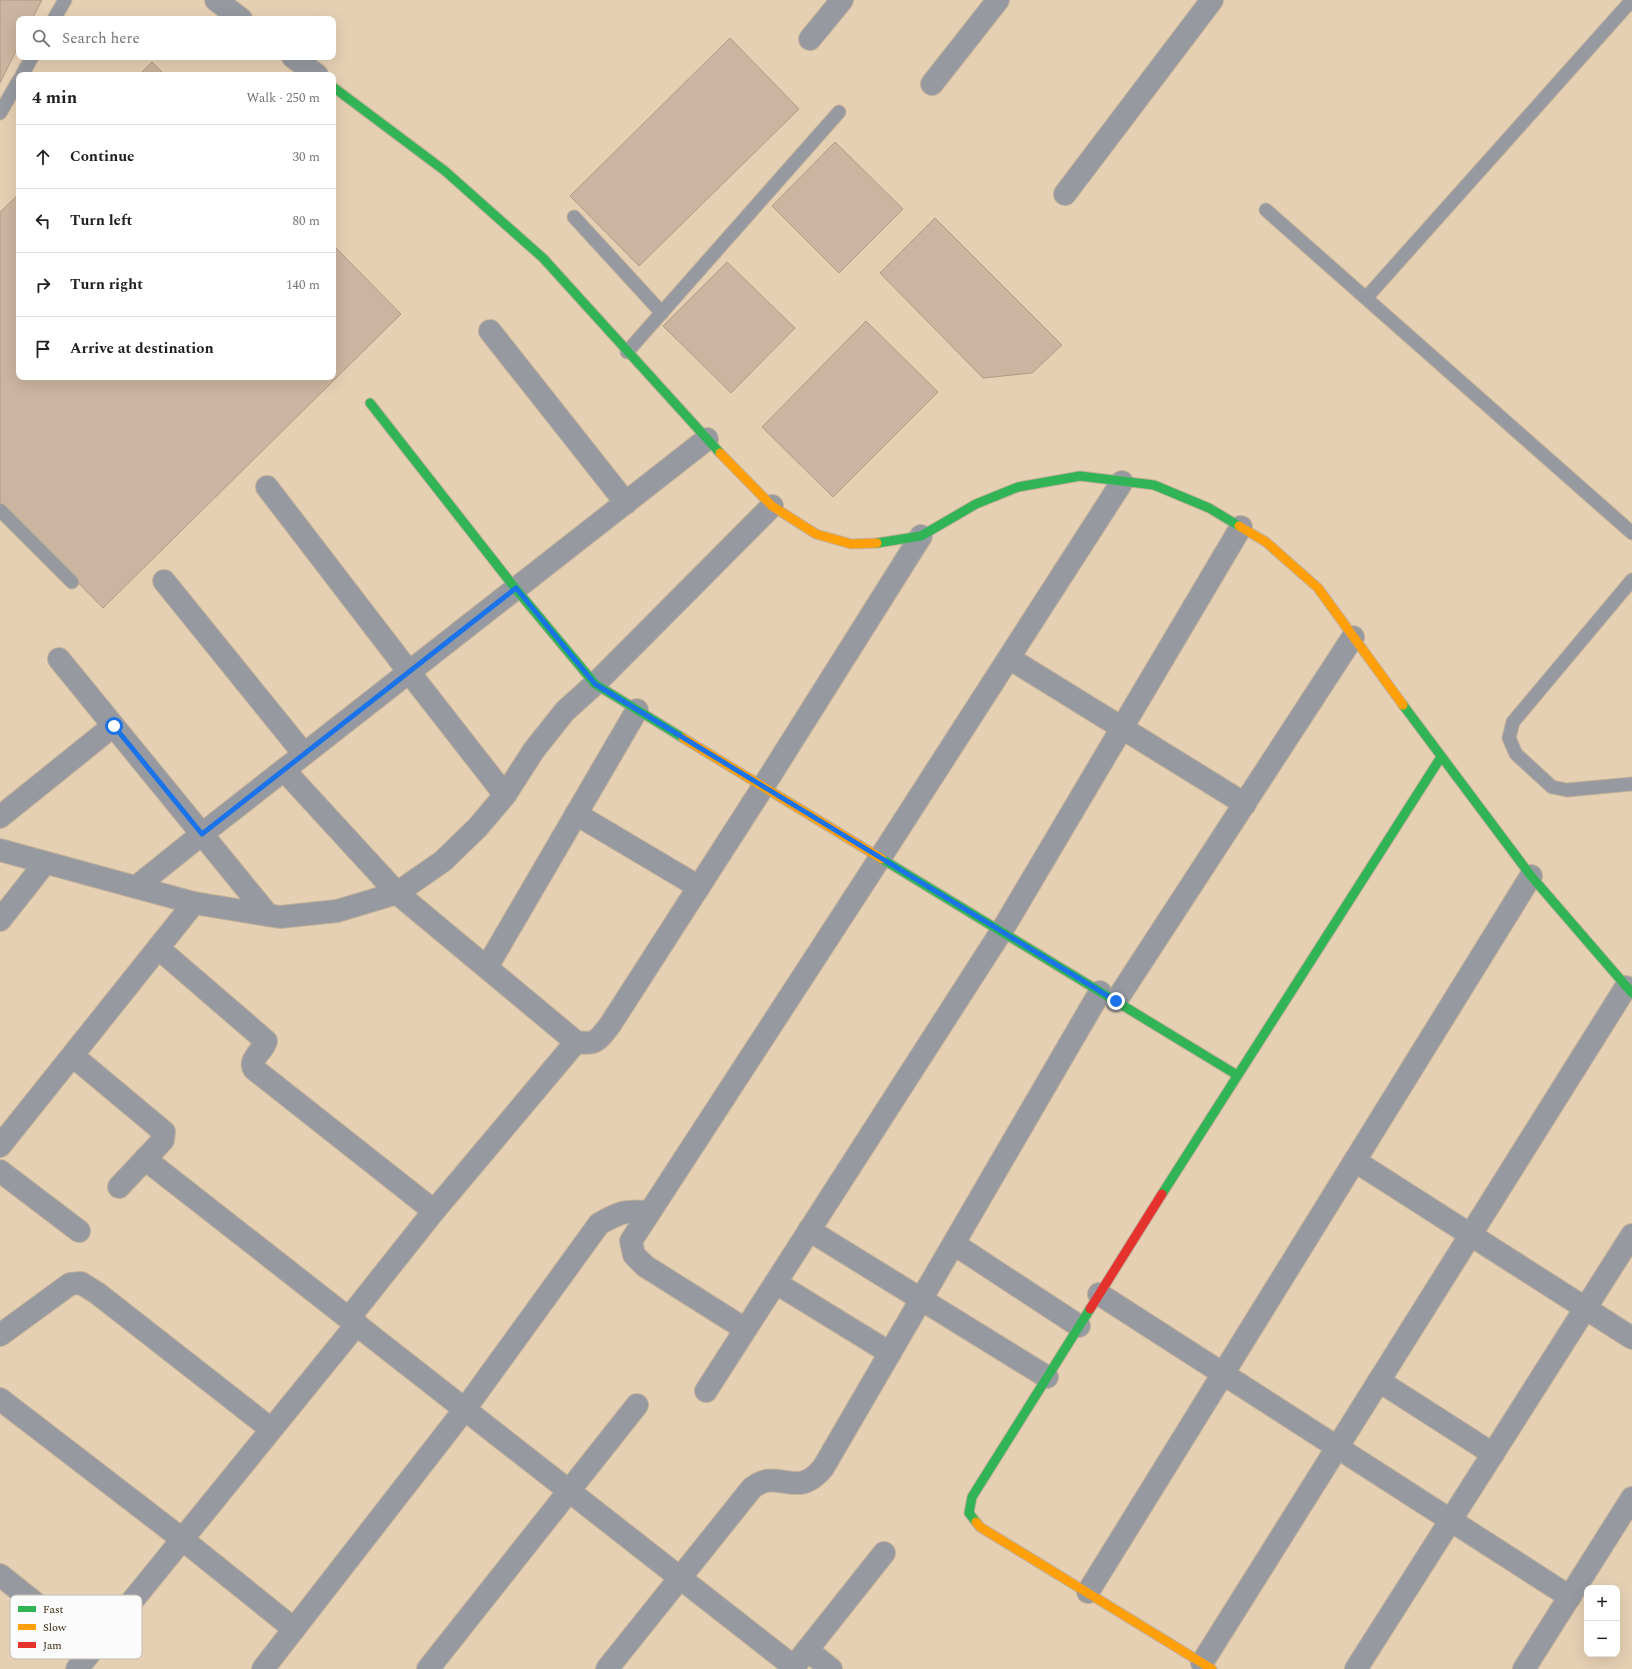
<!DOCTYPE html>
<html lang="en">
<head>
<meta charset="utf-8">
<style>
	body { margin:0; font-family:Spectral,serif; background:#f2f2f2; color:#202124 }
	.controls { position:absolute; right:12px; bottom:12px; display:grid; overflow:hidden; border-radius:8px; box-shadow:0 4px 16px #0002 }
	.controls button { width:36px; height:36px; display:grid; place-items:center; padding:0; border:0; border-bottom:1px solid #e0e0e0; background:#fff; color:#202124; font:20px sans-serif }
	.stop { position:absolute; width:12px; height:12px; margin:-9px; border:3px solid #1a73e8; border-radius:50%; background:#fff }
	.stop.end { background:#1a73e8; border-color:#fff; box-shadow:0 1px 4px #0008 }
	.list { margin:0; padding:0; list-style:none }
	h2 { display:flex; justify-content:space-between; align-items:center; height:52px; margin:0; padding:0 16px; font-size:17px }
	h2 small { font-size:13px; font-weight:400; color:#757577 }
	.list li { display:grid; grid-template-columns:26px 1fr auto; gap:12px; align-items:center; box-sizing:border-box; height:64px; padding:0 16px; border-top:1px solid #e0e0e0 }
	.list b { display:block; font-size:15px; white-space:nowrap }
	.list em { font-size:13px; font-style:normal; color:#757577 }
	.icon { flex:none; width:22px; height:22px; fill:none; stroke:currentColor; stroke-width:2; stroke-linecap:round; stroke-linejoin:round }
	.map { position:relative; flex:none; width:1632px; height:1669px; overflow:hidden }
	.search { position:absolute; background:#fff; box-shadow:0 4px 16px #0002; left:16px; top:16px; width:320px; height:44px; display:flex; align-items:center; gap:10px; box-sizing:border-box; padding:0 14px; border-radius:8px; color:#757577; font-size:15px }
	.panel { position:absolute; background:#fff; box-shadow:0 4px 16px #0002; left:16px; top:72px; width:320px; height:308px; border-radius:8px }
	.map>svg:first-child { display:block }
	.building { fill:#ccb5a0; stroke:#af9a84 }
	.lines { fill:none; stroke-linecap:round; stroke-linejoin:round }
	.lane-casing { stroke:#c2b099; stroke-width:15 }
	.street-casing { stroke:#c2b099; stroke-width:24 }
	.fast-casing { stroke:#c2b099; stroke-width:11 }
	.slow-casing { stroke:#c2b099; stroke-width:11 }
	.jam-casing { stroke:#c2b099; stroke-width:11 }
	.lane { stroke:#969aa0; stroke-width:13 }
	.street { stroke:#969aa0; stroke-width:22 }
	.fast { stroke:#30b455; stroke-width:9 }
	.slow { stroke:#ff9f0a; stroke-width:9 }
	.jam { stroke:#e5322d; stroke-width:9 }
	.route { stroke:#1a73e8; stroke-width:5 }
	.key { fill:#fbfbfb; stroke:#c0bbb2; stroke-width:1 }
	.key-label { font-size:11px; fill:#372508 }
</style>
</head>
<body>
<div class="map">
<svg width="1632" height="1669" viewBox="0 0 1632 1669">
	<rect width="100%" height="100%" fill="#e6d0b4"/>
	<g class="building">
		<polygon points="0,0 42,0 32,19 19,19 19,45 0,83"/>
		<polygon points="730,38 799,109 639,266 570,196"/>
		<polygon points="152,62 165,75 139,75"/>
		<polygon points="835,142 903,209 839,273 772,206"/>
		<polygon points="19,194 19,377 333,377 333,245 401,314 103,608 0,503 0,212"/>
		<polygon points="935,218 1062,345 1032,373 983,378 880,273"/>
		<polygon points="727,262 795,328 731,393 663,326"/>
		<polygon points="866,321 938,392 833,497 762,427"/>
	</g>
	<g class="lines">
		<g class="lane-casing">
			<g id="lane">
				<polyline points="54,19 65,0"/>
				<polyline points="22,75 32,57"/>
				<polyline points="0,113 19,80"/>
				<polyline points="1266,210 1632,533"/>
				<polyline points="574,217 662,313"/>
				<polyline points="1366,298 1632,0"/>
				<polyline points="627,352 839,112"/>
				<polyline points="0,510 72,582"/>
				<polyline points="1632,580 1513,722 1509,738 1516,754 1552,787 1567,790 1632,784"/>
			</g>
		</g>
		<g class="street-casing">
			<g id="street">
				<polyline points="216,0 241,19"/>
				<polyline points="810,39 842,0"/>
				<polyline points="293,57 317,75"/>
				<polyline points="932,84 998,0"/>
				<polyline points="1065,194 1212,0"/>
				<polyline points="490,331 626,503"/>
				<polyline points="267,487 409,672 505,795"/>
				<polyline points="164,581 304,754"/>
				<polyline points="1009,658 1245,804"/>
				<polyline points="59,659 268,915"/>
				<path d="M 284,770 L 397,893 L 576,1042 C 597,1045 598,1040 610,1025 L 763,787 L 921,536"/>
				<polyline points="576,814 699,887"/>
				<polyline points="0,817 113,726"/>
				<polyline points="0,850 194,903 280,917 337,911 397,893 443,861 478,827 505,795 534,750 565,711 595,684 772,506"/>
				<polyline points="136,887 202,834 707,439"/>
				<polyline points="0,920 45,863"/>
				<path d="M 158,948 L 266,1041 C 264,1051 248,1059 254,1069 L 434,1211"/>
				<polyline points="487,967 637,710"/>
				<polyline points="1116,1001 1353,637"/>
				<polyline points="73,1056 164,1132 163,1140 119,1187"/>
				<polyline points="0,1146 194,903"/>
				<polyline points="145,1159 794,1667"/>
				<polyline points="1355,1161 1632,1338"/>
				<polyline points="0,1171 79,1231"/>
				<polyline points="809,1230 1047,1377"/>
				<polyline points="954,1244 1079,1326"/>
				<polyline points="776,1283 890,1353"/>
				<polyline points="1099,1294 1570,1597"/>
				<polyline points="349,1318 434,1211 576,1042"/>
				<polyline points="745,1329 645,1266 634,1255 631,1241 880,858 1122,482"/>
				<polyline points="0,1335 70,1284 81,1283 97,1293 271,1429"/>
				<polyline points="1379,1381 1493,1454"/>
				<polyline points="706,1391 1001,932 1241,527"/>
				<polyline points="0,1399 182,1539 294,1629"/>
				<polyline points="0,1575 93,1649"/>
				<polyline points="1088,1592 1531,876"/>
				<polyline points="807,1650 831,1669"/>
				<polyline points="1202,1663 1626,987"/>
				<polyline points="77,1669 357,1324"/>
				<path d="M 263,1669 L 465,1409 L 599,1224 C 620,1212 625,1210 649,1212"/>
				<polyline points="428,1669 637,1405"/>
				<path d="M 607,1669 L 752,1488 C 770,1474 780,1484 800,1483 C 809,1482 817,1475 823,1468 L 1100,992"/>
				<polyline points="792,1669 884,1553"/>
				<polyline points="1356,1669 1632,1235"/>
				<polyline points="1524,1669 1632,1498"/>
			</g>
		</g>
		<g class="fast-casing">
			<g id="fast">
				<polyline points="333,87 445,171 543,258 720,453"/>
				<polyline points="370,403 515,588 595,684 683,738"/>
				<polyline points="877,543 921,536 976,504 1018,487 1080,476 1154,485 1209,508 1239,526"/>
				<polyline points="1403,705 1531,876 1632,993"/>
				<polyline points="882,859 1237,1075"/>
				<polyline points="1162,1194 1441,757"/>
				<polyline points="976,1522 969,1513 972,1497 1090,1309"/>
			</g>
		</g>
		<g class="slow-casing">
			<g id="slow">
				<polyline points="720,453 772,506 816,534 851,544 877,543"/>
				<polyline points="1239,526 1266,542 1318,588 1403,705"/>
				<polyline points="683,738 882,859"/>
				<polyline points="976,1522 980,1527 1212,1669"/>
			</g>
		</g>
		<g class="jam-casing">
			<polyline id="jam" points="1090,1309 1162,1194"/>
		</g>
		<use href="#lane" class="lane"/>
		<use href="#street" class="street"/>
		<use href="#fast" class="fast"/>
		<use href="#slow" class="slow"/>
		<use href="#jam" class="jam"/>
	</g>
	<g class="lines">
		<polyline class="route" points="114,726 202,834 516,588 595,684 1116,1001"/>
	</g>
	<rect x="10" y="1595" width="132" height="64" rx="6" class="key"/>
	<rect x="18" y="1606" width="18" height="6" fill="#30b455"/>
	<rect x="18" y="1624" width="18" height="6" fill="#ff9f0a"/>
	<rect x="18" y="1642" width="18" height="6" fill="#e5322d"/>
	<g class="key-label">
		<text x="43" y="1613">Fast</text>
		<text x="43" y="1631">Slow</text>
		<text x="43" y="1649">Jam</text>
	</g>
</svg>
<div class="controls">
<button>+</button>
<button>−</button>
</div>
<div class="stop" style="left:114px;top:726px"></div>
<div class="stop end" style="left:1116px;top:1001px"></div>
<div class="search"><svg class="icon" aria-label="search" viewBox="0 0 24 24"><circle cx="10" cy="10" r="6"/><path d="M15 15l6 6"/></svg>Search here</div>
<section class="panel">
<h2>4 min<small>Walk · 250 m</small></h2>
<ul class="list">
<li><svg class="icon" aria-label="ahead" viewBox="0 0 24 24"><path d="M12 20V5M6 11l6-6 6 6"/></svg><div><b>Continue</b></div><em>30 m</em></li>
<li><svg class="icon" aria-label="left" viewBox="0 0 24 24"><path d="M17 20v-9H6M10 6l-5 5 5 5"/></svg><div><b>Turn left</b></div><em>80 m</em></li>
<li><svg class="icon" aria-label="right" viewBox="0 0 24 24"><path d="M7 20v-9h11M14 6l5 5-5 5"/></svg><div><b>Turn right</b></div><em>140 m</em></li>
<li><svg class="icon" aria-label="arrive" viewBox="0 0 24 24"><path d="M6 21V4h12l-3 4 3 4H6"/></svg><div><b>Arrive at destination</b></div></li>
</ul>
</section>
</div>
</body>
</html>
